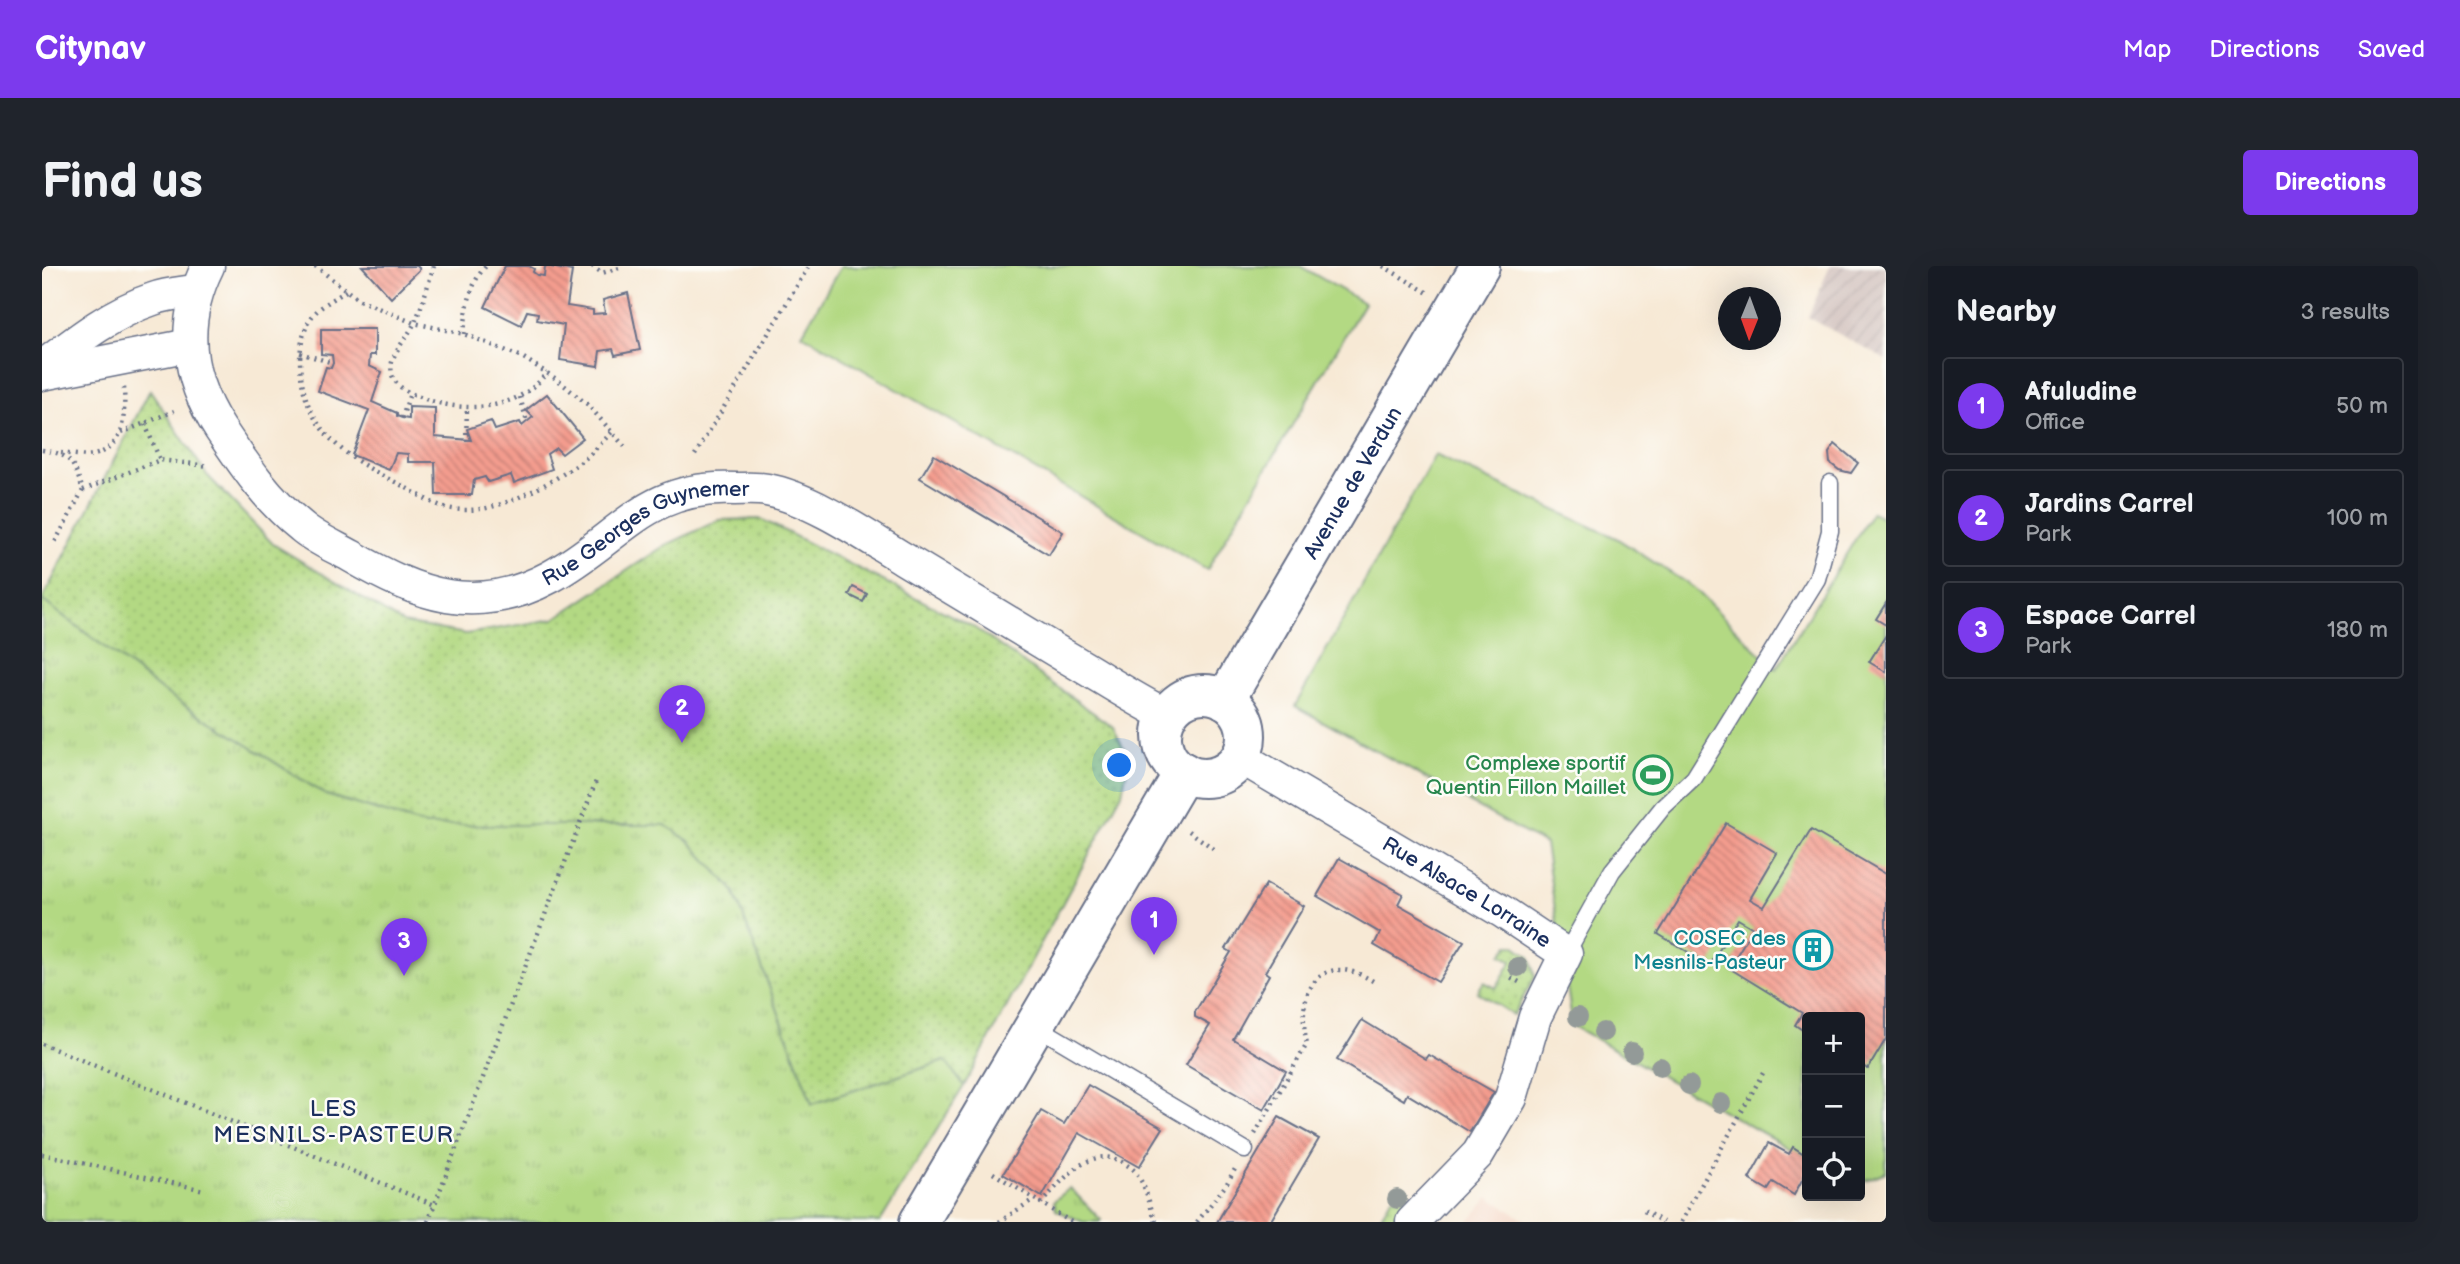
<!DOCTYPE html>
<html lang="en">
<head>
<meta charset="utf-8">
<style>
	body { margin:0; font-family:"Balsamiq Sans",sans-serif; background:#20242c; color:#f1f3f6 }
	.controls { position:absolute; right:21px; bottom:21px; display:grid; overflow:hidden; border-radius:7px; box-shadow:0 7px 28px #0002 }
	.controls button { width:63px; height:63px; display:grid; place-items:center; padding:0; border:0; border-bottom:2px solid #363941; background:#171b24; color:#f1f3f6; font:35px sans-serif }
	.compass { position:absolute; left:1676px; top:21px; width:63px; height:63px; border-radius:50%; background:#171b24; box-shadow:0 7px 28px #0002; rotate:181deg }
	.you { position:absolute; left:1078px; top:500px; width:24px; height:24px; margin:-18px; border:5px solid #fff; border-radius:50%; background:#1a73e8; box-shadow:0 0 0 10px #1a73e833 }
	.badge { display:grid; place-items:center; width:46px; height:46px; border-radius:50%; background:#7c3aed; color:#fff; font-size:23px; font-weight:700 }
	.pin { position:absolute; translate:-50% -58px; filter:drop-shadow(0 2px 4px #0008) }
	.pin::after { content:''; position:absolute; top:37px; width:24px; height:21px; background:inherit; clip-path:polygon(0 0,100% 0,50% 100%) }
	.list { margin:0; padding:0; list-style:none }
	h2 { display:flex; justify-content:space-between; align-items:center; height:91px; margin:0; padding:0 28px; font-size:30px }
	h2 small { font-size:23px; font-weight:400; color:#9ea1a6 }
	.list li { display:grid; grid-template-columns:46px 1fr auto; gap:21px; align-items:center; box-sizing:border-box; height:98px; margin:0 14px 14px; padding:0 14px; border:2px solid #363941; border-radius:7px }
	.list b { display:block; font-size:26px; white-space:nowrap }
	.list p { margin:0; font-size:23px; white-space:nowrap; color:#9ea1a6 }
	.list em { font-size:23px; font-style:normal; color:#9ea1a6 }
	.icon { flex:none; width:38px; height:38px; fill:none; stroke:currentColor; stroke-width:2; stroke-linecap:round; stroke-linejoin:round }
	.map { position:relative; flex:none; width:1844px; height:956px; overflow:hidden; border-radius:7px }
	header { display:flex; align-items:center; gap:42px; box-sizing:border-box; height:98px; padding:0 35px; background:#7c3aed; color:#fff }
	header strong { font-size:33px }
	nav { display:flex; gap:38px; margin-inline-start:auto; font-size:24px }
	.intro { display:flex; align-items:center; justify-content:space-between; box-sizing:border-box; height:168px; padding:0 42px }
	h1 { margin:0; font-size:49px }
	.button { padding:18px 32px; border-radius:7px; background:#7c3aed; color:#fff; font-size:24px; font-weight:700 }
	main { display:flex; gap:42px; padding:0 42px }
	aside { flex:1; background:#171b24; border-radius:7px; box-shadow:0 7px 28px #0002 }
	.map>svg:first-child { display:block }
	.built { fill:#f4d3c1 }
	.industrial { fill:url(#industrial-furrows) }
	.grass { fill:url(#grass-dots); stroke:#678470; stroke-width:2 }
	.park { fill:url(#park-tufts); stroke:#678470; stroke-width:2 }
	.pitch { fill:#b3d983; stroke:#678470; stroke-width:2 }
	.building { fill:url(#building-back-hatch) }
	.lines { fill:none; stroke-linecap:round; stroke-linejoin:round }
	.service-casing { stroke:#687088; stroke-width:19 }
	.minor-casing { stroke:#687088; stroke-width:35 }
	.tertiary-casing { stroke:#687088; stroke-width:42 }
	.path { stroke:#687088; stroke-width:4.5; stroke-dasharray:2 5; stroke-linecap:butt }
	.service { stroke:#fff; stroke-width:16 }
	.minor { stroke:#fff; stroke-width:32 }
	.tertiary { stroke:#fff; stroke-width:38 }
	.tree { fill:#939a98 }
	.labels { text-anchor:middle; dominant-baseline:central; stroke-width:5; stroke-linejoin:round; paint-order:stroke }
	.street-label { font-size:21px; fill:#1b2f5e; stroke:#fdfcf7 }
	.leisure-label { font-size:21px; fill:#27864d; stroke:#fdfcf7; text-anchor:end }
	.culture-label { font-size:21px; fill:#0d838f; stroke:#fdfcf7; text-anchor:end }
	.neighbourhood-label { font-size:23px; letter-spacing:2px; fill:#1b2f5e; stroke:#fdfcf7 }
</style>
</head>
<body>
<header>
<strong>Citynav</strong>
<nav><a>Map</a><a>Directions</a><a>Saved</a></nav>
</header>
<div class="intro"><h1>Find us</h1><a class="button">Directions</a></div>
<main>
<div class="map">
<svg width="1844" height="956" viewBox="0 0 1844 956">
	<defs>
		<pattern id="industrial-furrows" width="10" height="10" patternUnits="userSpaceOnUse" patternTransform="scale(1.75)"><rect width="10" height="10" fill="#d0c0bc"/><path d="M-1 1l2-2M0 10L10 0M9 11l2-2" fill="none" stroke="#b2a5a4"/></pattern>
		<pattern id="grass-dots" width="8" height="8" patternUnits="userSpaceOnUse" patternTransform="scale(1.75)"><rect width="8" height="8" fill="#b3d983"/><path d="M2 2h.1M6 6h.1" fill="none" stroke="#99bb74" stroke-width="1.8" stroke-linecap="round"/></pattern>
		<pattern id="park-tufts" width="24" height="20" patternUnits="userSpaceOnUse" patternTransform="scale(1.75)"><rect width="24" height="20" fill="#b3d983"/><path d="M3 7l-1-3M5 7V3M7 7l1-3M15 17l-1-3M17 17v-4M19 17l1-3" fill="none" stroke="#99bb74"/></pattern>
		<pattern id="building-back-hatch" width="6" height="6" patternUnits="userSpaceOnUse" patternTransform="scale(1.75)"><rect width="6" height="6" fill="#f49c8e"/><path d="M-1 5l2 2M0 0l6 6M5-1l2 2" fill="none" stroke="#c58077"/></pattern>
	</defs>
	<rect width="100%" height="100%" fill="#fdfcf7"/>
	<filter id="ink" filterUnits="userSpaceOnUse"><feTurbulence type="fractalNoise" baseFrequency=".0143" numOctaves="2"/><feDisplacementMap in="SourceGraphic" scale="14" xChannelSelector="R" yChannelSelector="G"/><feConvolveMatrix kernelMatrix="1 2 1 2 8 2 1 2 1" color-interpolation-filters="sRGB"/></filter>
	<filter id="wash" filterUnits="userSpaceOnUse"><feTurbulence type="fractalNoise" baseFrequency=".00686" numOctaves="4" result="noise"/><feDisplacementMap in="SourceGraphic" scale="28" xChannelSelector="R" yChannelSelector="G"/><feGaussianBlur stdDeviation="1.57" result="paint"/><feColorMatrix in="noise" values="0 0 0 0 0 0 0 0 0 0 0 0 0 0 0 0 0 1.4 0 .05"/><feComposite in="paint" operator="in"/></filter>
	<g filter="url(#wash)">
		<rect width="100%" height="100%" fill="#f7e9d5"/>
		<polygon class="built" points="1447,931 1486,956 1426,956"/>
		<polygon class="industrial" points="1788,0 1844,0 1844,94 1766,51"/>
		<g class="grass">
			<polygon points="108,124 165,209 231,278 361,357 424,368 512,353 622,280 677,254 719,253 930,360 1071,461 1087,493 1080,527 922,820 903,795 770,838 692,625 623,559 382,559 284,529 122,426 0,334"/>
			<polygon points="1467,679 1472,679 1488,691 1493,711 1471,749 1435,726 1442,716 1454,722 1470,695 1459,689"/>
			<polygon points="1364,927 1382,941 1363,956 1335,956 1350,931"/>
		</g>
		<g class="park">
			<polygon points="0,334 122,426 284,529 382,559 623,559 647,575 692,625 770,838 903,795 922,820 838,956 0,956"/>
			<polygon points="1028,922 1059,954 1057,956 1041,956 1014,944 1012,935"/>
		</g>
		<g class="pitch">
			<polygon points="799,0 1258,0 1322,37 1165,304 760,68"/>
			<polygon points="1393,189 1574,272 1652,322 1734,403 1830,246 1844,253 1844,906 1818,916 1818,751 1765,751 1765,892 1531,760 1503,578 1253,440"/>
		</g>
		<g id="blocks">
			<g class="building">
				<polygon points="320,0 375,0 378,3 349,32"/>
				<polygon points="463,0 487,0 492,3 491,6 495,9 502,10 503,0 530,5 525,40 551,44 551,48 563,47 561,34 586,27 598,84 573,89 571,83 558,85 556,100 518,94 522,59 495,54 496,47 485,45 479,59 443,41"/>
				<polygon points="279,63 333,63 333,89 328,89 327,100 340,106 330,136 355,147 355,150 360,152 367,153 367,141 393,142 393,171 429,174 425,163 449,155 453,164 478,156 480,160 491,151 484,144 505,128 541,172 520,188 514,182 505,188 510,203 472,217 469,209 446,216 443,211 432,214 430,229 394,229 393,196 366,196 366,188 354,187 347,204 310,189 327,144 276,125 284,101 289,102 291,97 290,89 279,88"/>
				<polygon points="1793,178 1816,197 1809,207 1797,204 1788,197 1787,187"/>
				<polygon points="892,189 1021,266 1007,289 878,212"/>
				<polygon points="811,321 825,328 821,336 807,329"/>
				<polygon points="1844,337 1844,359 1834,353"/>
				<polygon points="1844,369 1844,406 1827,396"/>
				<polygon points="1684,557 1735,587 1708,633 1722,641 1769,564 1844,608 1844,773 1826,803 1818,799 1818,751 1765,751 1765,767 1753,759 1760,747 1687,702 1711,662 1696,653 1668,699 1616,668"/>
				<polygon points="1297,592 1361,628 1356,638 1422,675 1396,716 1332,679 1338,667 1275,630"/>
				<polygon points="1224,618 1262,640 1223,706 1227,709 1191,773 1244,805 1222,844 1144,799 1168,759 1153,751 1153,746 1189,686 1184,683"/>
				<polygon points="1320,754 1384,793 1387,789 1452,826 1428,866 1365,828 1362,834 1295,794"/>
				<polygon points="1046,819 1121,862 1097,901 1037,867 1000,931 961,908 999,845 1022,858"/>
				<polygon points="1237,851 1277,873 1228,956 1175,956"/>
				<polygon points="1727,877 1747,888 1751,881 1765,890 1765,905 1752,929 1731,916 1726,924 1707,913"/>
			</g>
		</g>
	</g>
	<g filter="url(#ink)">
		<use href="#blocks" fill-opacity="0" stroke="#687088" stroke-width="2"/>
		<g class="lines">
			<g class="service-casing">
				<g id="service">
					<polyline points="1524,688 1570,605 1621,541 1652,512 1775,313 1788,265 1788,217"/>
					<polyline points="994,760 1203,884"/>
				</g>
			</g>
			<g class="minor-casing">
				<g id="minor">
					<path id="s1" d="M 166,0 C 138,56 144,111 178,163 C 202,199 226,234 260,261 C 274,273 293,281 309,290 C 376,329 434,351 508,311 C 578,273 604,218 693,223 C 704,223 715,222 725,224 C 769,232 824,270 862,293 C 915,325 968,357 1021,389 C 1056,409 1090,432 1126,450"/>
					<path d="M 0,101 C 34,75 69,47 111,33 C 124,28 139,27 153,25"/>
					<polyline points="0,108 148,79"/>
					<path id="s2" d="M 1198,491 L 1461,646 L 1524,688 L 1493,751 L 1469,832 L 1436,888 L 1370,956"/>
				</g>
			</g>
			<g class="tertiary-casing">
				<g id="tertiary">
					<circle cx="1162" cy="470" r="42"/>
					<path id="s3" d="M 1183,434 L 1438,0"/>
					<polyline points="877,956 1142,506"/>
				</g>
			</g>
			<g class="path">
				<polyline points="273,0 317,34 372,57 422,68 480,91 516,114 546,139 583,181"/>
				<path d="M 392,0 C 386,18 381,38 373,56 C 367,69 356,80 351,93 C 349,98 349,103 350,109 C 354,121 367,127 378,131 C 420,148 477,146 505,106"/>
				<polyline points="550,0 560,7 581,1"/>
				<polyline points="1341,0 1386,27"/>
				<path d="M 304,25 C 295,31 282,38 274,46 C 262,58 258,79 258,96 C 260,161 300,190 355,217 C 387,233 398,248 439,243 C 468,239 510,216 535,199 C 548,190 559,177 570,166"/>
				<path d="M 422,68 C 424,45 427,18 444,0"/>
				<polyline points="258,87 291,97"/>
				<polyline points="478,131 485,156"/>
				<polyline points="360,152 368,127"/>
				<polyline points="103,158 118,194"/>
				<polyline points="79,167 132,145"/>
				<polyline points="424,175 425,142"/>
				<path d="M 0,184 C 30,188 31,197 41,224 L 11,280"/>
				<path d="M 19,187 C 29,188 42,191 52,189 C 84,181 83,147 82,120"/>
				<polyline points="653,189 767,0"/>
				<polyline points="41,224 118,194 167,200"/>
				<polyline points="1147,565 1175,585"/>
				<polyline points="1477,716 1468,711 1479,691"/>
				<polyline points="0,778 393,939"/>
				<path d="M 1213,868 L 1265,778 C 1252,725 1279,681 1334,717"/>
				<polyline points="0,888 162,924"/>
				<polyline points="951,907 999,937"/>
				<polyline points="1602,945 1621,956"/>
				<polyline points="386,956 554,515"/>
				<polyline points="957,956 992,933"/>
				<path d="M 1029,956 L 999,937 C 1020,916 1046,878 1080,896 C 1086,900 1093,903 1096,910 C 1105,923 1108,941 1114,956"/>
				<polyline points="1155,956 1184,919 1193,903"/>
				<polyline points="1639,956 1721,807"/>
			</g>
			<use href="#service" class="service"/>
			<use href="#minor" class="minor"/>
			<use href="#tertiary" class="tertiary"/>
		</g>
		<g class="tree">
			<circle cx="1476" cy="701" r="10"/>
			<circle cx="1536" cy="751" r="10"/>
			<circle cx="1561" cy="766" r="10"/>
			<circle cx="1590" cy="786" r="10"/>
			<circle cx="1618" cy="801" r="10"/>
			<circle cx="1647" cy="819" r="10"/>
			<circle cx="1679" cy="837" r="10"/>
			<circle cx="1355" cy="933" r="10"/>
		</g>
	</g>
	<defs>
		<g id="stadium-ring" transform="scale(2.0125)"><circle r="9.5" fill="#fdfcf7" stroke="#2e9e5b" stroke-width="1.5"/><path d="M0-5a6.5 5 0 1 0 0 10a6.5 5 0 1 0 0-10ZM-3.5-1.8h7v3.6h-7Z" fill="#2e9e5b"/></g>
		<g id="building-ring" transform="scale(2.0125)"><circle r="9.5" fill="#fdfcf7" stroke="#0f9aa8" stroke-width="1.5"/><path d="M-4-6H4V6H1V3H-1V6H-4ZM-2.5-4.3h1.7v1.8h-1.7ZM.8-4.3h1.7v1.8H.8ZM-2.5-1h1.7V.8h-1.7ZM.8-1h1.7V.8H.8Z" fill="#0f9aa8"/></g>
	</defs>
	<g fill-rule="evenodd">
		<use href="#stadium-ring" x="1611" y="509"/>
		<use href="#building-ring" x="1771" y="684"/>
	</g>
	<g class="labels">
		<g class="street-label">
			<text stroke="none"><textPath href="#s3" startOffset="252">Avenue de Verdun</textPath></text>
			<text stroke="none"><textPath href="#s1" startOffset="677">Rue Georges Guynemer</textPath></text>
			<text stroke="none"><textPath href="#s2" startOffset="264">Rue Alsace Lorraine</textPath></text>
		</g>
		<g class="leisure-label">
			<text x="1584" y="497">Complexe sportif<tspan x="1584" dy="24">Quentin Fillon Maillet</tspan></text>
		</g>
		<g class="culture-label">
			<text x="1744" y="672">COSEC des<tspan x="1744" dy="24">Mesnils-Pasteur</tspan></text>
		</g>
		<g class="neighbourhood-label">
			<text x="292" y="843">LES<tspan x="292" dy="26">MESNILS-PASTEUR</tspan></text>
		</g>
	</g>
</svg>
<div class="controls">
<button>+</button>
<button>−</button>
<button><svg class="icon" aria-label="locate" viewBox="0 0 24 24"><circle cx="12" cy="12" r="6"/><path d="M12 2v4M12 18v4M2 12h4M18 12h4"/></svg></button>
</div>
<svg class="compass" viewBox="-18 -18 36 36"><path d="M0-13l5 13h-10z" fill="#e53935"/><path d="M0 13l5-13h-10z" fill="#9ea1a6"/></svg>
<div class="you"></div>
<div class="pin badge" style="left:1112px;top:689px">1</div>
<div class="pin badge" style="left:640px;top:477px">2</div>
<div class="pin badge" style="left:362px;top:710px">3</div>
</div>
<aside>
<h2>Nearby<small>3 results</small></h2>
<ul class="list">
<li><span class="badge">1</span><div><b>Afuludine</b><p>Office</p></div><em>50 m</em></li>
<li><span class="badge">2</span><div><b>Jardins Carrel</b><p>Park</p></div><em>100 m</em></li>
<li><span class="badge">3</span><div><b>Espace Carrel</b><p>Park</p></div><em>180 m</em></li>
</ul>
</aside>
</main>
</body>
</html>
